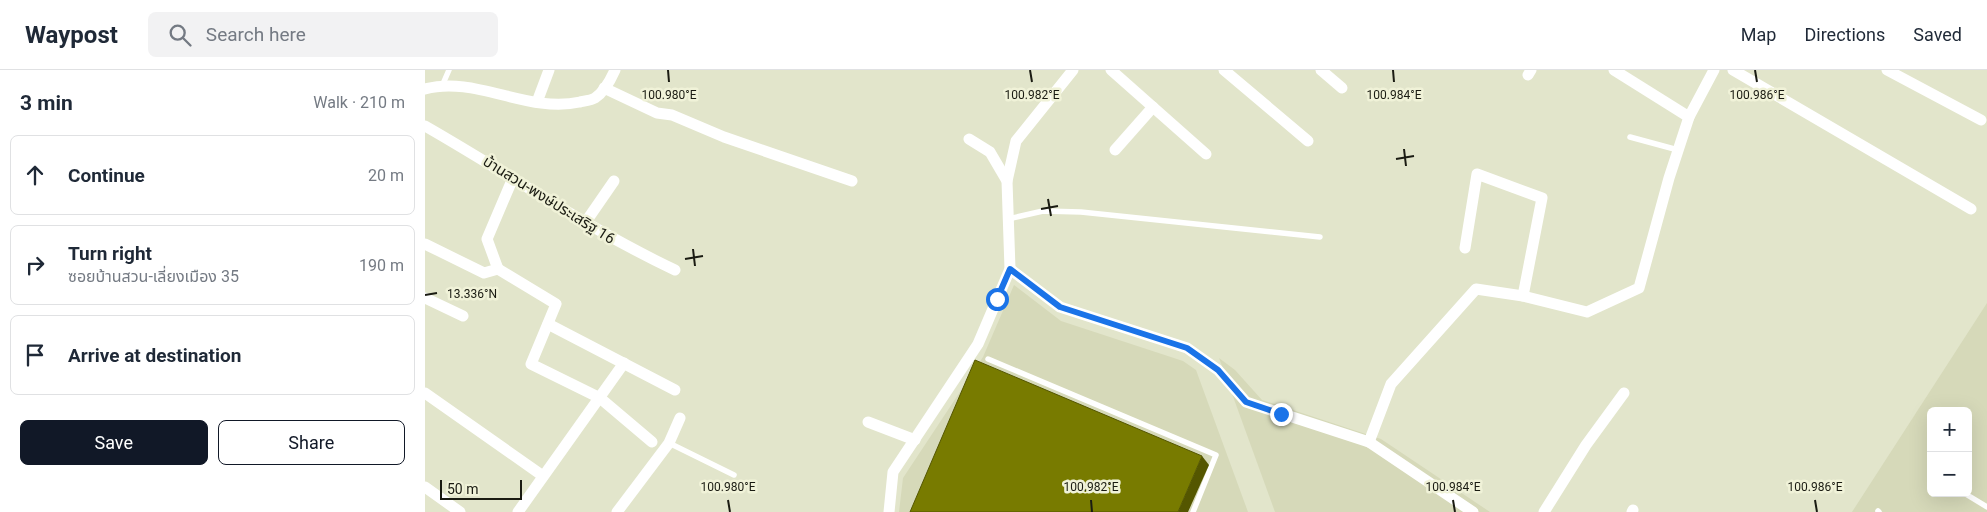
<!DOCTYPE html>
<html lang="en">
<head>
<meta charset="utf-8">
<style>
	body { margin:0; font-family:Roboto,"Noto Sans Thai",sans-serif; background:#f2f2f3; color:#1f2937 }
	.controls { position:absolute; right:15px; bottom:15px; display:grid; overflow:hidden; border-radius:8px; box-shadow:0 5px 20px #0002 }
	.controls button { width:45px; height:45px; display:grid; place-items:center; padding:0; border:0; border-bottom:1px solid #e0e1e3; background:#fff; color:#1f2937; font:25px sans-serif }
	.scale { position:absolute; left:15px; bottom:12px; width:82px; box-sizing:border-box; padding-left:5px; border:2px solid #1a1b12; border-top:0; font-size:14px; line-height:18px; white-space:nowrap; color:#1a1b12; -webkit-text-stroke:4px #f0f2d8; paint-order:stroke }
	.stop { position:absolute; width:15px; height:15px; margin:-11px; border:4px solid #1a73e8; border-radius:50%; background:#fff }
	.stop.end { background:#1a73e8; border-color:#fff; box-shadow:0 1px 5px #0008 }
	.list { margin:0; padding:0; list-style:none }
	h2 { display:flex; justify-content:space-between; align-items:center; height:65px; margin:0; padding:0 20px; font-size:21px }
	h2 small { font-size:16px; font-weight:400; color:#747a83 }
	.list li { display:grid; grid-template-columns:32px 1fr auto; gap:15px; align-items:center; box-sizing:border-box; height:80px; margin:0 10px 10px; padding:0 10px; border:1px solid #e0e1e3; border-radius:8px }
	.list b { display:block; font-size:19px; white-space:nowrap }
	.list p { margin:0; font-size:16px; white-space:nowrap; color:#747a83 }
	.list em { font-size:16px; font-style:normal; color:#747a83 }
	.actions { display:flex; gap:10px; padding:15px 20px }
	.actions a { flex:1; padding:11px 0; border:1px solid #111827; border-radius:8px; text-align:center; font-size:18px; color:#111827 }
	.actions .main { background:#111827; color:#fff }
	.icon { flex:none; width:28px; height:28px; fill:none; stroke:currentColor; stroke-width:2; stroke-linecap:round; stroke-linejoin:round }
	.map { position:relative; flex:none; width:1562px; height:442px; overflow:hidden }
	header { display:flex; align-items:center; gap:30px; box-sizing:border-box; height:70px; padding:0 25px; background:#fff; border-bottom:1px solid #e0e1e3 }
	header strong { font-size:24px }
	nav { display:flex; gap:28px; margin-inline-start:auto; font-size:18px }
	.search { width:350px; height:45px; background:#f2f2f3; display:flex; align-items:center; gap:12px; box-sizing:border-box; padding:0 18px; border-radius:8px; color:#747a83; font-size:19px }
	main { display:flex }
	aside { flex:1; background:#fff }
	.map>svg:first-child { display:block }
	.built { fill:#d6d9b9; fill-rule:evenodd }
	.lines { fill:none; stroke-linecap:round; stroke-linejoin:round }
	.lane { stroke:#fff; stroke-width:5.5 }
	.street { stroke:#fff; stroke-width:11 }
	.shaded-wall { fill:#545600 }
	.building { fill:#787b00; stroke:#545600 }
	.route { stroke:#1a73e8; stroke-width:6 }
	.ticks { fill:none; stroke:#1a1b12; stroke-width:2 }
	.labels { text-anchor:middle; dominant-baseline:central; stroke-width:5; stroke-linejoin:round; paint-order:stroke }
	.street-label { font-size:15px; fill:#1a1b12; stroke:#f0f2d8 }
	.ticks-label { font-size:12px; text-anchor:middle; fill:#1a1b12; stroke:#f0f2d8; stroke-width:5; stroke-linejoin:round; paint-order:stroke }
</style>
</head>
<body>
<header>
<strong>Waypost</strong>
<div class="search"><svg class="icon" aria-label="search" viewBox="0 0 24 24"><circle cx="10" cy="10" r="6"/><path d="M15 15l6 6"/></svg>Search here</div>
<nav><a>Map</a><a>Directions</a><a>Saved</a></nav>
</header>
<main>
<aside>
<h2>3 min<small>Walk · 210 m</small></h2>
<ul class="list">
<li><svg class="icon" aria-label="ahead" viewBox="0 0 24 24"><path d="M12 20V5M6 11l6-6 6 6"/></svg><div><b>Continue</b></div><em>20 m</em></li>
<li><svg class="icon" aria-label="right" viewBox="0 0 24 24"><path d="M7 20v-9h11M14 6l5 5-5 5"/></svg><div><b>Turn right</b><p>ซอยบ้านสวน-เลี่ยงเมือง 35</p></div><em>190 m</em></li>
<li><svg class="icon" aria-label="arrive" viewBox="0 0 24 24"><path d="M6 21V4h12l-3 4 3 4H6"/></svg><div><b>Arrive at destination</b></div></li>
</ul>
<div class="actions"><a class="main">Save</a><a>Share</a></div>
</aside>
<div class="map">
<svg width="1562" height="442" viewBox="0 0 1562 442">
	<rect width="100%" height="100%" fill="#e2e5cb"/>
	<g class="built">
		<polygon points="589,215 636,251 758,291 771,300 823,442 474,442 478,408 558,287"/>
		<path d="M 1562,233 L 1562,442 L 1427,442 ZM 1506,341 L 1543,341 L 1543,423 L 1506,423 Z"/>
		<polygon points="794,288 810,300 837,330 956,369 1065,442 850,442"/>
	</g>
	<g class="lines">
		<g class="lane">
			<polyline points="17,16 24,0"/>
			<polyline points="1205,67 1253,80"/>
			<polyline points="583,149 618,141 656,142 895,167"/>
			<polyline points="563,289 791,385 768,442"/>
			<polyline points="244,373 309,405"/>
			<polyline points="1539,423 1562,437"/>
			<polyline points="1453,441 1454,442"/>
		</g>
		<g class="street">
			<polyline points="686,0 781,84"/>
			<polyline points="799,0 883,71"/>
			<polyline points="896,0 917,18"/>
			<polyline points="1189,0 1264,47"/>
			<polyline points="1308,0 1546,139"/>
			<polyline points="1462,0 1556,50"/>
			<polyline points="1103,5 1106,0"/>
			<polyline points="179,18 232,43 247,45 299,67 427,111"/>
			<path d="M 0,19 C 50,5 103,44 155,32 C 160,31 167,30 170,28 C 179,22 186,9 190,0"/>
			<polyline points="112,32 124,0"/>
			<path d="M 0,56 C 84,104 163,159 250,200"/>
			<polyline points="690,80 728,37"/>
			<polyline points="582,111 591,71 648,0"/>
			<polyline points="160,153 189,111"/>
			<polyline points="0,174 59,203 73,199 131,234 106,294 175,328 227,372"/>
			<polyline points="1040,178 1052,104 1117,128 1098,226"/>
			<polyline points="73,199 62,169 88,108"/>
			<polyline points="585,199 635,237 762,278 793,300 821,332 944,372 1048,442"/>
			<polyline points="0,228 38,246"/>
			<polyline points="123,254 250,320"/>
			<polyline points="0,323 118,406"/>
			<polyline points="443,352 490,370"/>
			<polyline points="944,372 966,314 1051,219 1098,226 1162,242 1214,218 1244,108 1264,47 1289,0"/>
			<polyline points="0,417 35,442"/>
			<polyline points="93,442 199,293"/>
			<polyline points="192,442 244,373 255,348"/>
			<polyline points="464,442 468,402 553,274 585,199 582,111 565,82 544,69"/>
			<polyline points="1119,442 1161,375 1199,323"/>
			<polyline points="1207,442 1208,440"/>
		</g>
	</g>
	<polygon class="shaded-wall" points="777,386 784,395 763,442 753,442"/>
	<polygon class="building" points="550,290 777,386 753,442 485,442"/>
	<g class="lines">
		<polyline class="route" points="572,229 585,199 635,237 762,278 793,300 821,332 856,344"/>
	</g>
	<path class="ticks" d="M 243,0 L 244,12M 605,0 L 607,12M 968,0 L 969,12M 1330,0 L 1332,12M 979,79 L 981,96M 971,89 L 989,86M 623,129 L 626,146M 616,139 L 633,136M 268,179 L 270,196M 260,189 L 278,186M 0,225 L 12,223M 303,430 L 305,442M 666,430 L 667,442M 1028,430 L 1030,442M 1390,430 L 1392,442"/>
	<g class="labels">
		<g class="street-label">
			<text transform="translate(124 130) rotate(32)">บ้านสวน-พงษ์ประเสริฐ 16</text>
		</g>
	</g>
	<g class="ticks-label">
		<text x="244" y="29">100.980°E</text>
		<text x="607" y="29">100.982°E</text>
		<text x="969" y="29">100.984°E</text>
		<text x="1332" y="29">100.986°E</text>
		<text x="47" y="228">13.336°N</text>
		<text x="303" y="421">100.980°E</text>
		<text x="666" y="421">100.982°E</text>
		<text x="1028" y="421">100.984°E</text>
		<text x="1390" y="421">100.986°E</text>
	</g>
</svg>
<div class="controls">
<button>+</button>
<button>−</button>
</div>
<div class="scale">50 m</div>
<div class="stop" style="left:572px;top:229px"></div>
<div class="stop end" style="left:856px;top:344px"></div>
</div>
</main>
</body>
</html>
